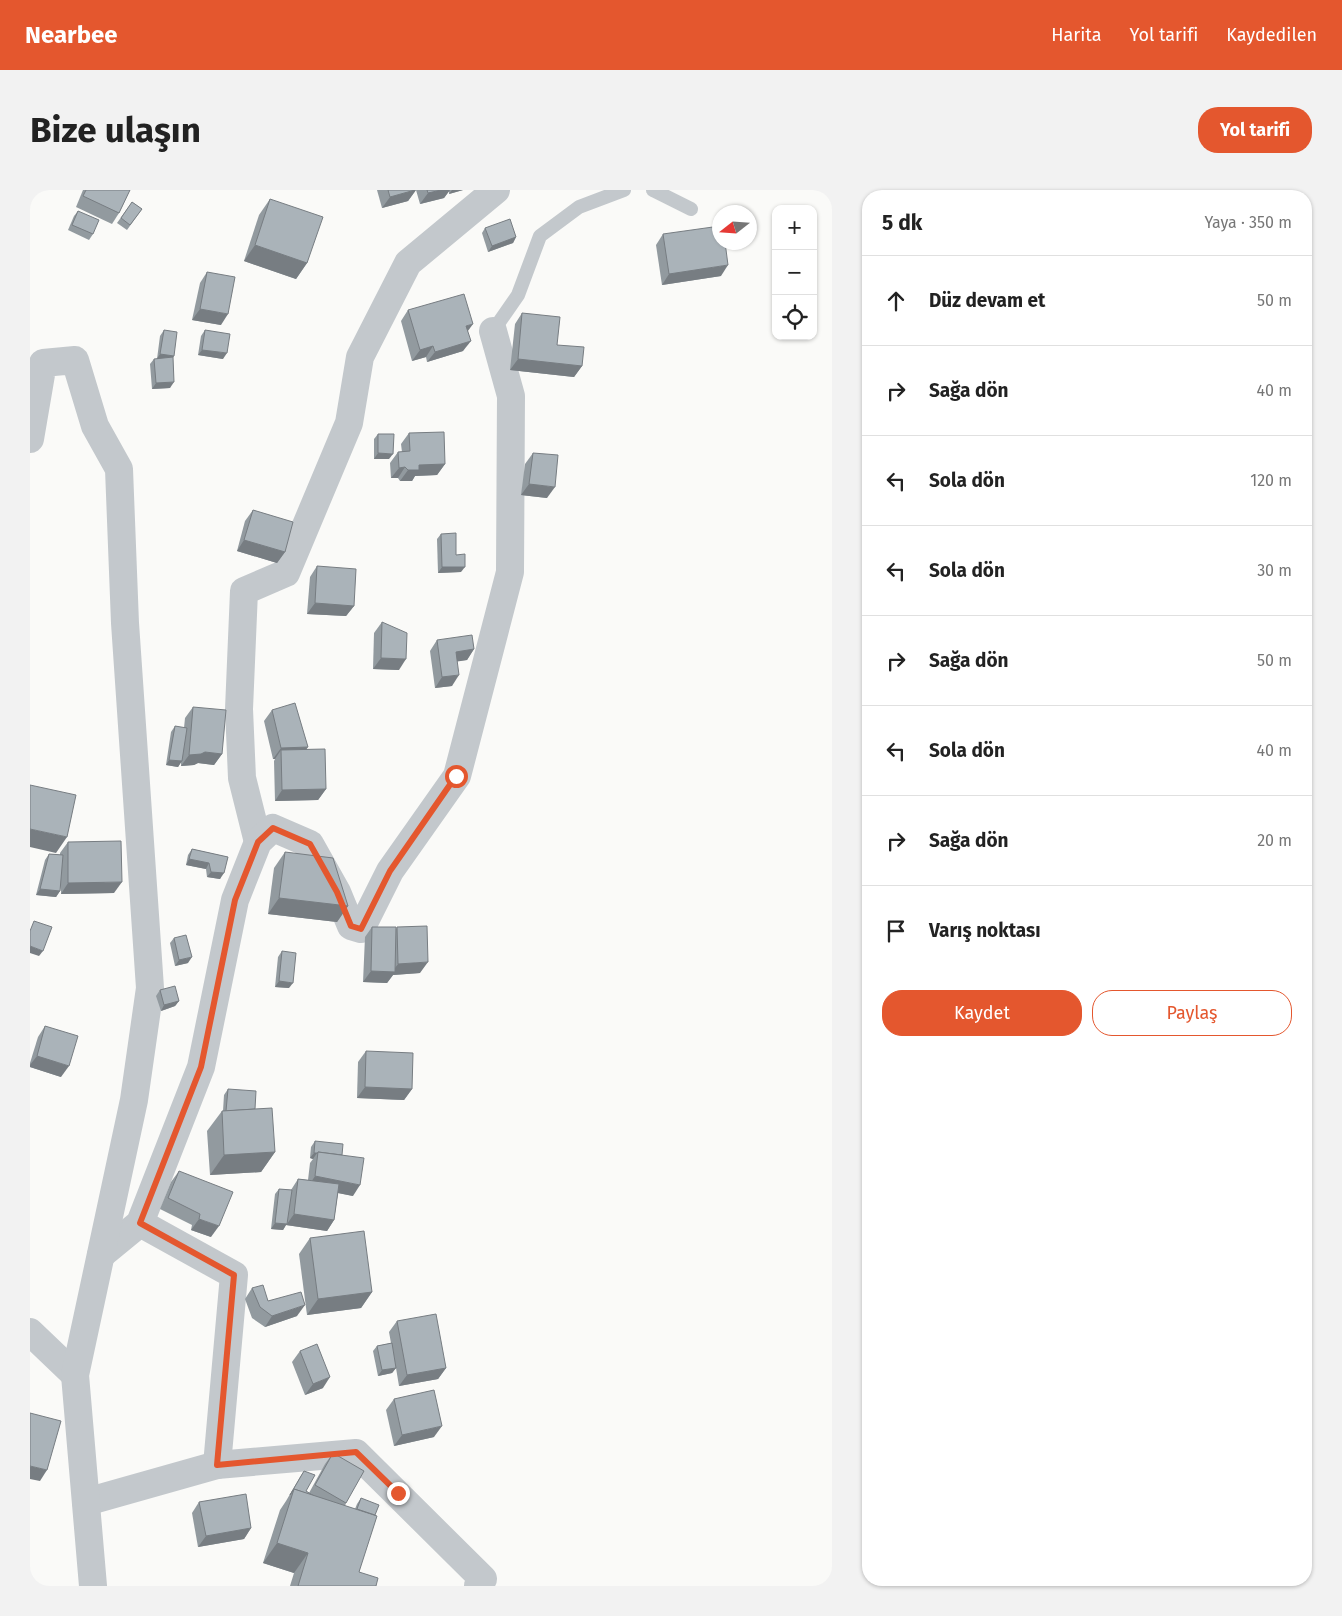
<!DOCTYPE html>
<html lang="tr">
<head>
<meta charset="utf-8">
<style>
	body { margin:0; font-family:"Fira Sans",sans-serif; background:#f2f2f2; color:#222 }
	.controls { position:absolute; right:15px; top:15px; display:grid; overflow:hidden; border-radius:10px; box-shadow:0 1px 4px #0004 }
	.controls button { width:45px; height:45px; display:grid; place-items:center; padding:0; border:0; border-bottom:1px solid #e0e0e0; background:#fff; color:#222; font:25px sans-serif }
	.compass { position:absolute; left:682px; top:15px; width:45px; height:45px; border-radius:50%; background:#fff; box-shadow:0 1px 4px #0004; rotate:253deg }
	.stop { position:absolute; width:15px; height:15px; margin:-11px; border:4px solid #e4572e; border-radius:50%; background:#fff }
	.stop.end { background:#e4572e; border-color:#fff; box-shadow:0 1px 5px #0008 }
	.list { margin:0; padding:0; list-style:none }
	h2 { display:flex; justify-content:space-between; align-items:center; height:65px; margin:0; padding:0 20px; font-size:21px }
	h2 small { font-size:16px; font-weight:400; color:#767676 }
	.list li { display:grid; grid-template-columns:32px 1fr auto; gap:15px; align-items:center; box-sizing:border-box; height:90px; padding:0 20px; border-top:1px solid #e0e0e0 }
	.list b { display:block; font-size:19px; white-space:nowrap }
	.list em { font-size:16px; font-style:normal; color:#767676 }
	.actions { display:flex; gap:10px; padding:15px 20px }
	.actions a { flex:1; padding:11px 0; border:1px solid #e4572e; border-radius:20px; text-align:center; font-size:18px; color:#e4572e }
	.actions .main { background:#e4572e; color:#fff }
	.icon { flex:none; width:28px; height:28px; fill:none; stroke:currentColor; stroke-width:2; stroke-linecap:round; stroke-linejoin:round }
	.map { position:relative; flex:none; width:802px; height:1396px; overflow:hidden; border-radius:20px }
	header { display:flex; align-items:center; gap:30px; box-sizing:border-box; height:70px; padding:0 25px; background:#e4572e; color:#fff }
	header strong { font-size:24px }
	nav { display:flex; gap:28px; margin-inline-start:auto; font-size:18px }
	.intro { display:flex; align-items:center; justify-content:space-between; box-sizing:border-box; height:120px; padding:0 30px }
	h1 { margin:0; font-size:35px }
	.button { padding:12px 22px; border-radius:20px; background:#e4572e; color:#fff; font-size:18px; font-weight:700 }
	main { display:flex; gap:30px; padding:0 30px }
	aside { flex:1; background:#fff; border-radius:20px; box-shadow:0 1px 4px #0004 }
	.map>svg:first-child { display:block }
	.lines { fill:none; stroke-linecap:round; stroke-linejoin:round }
	.service { stroke:#c3c8cc; stroke-width:14 }
	.minor { stroke:#c3c8cc; stroke-width:28 }
	.tertiary { stroke:#c3c8cc; stroke-width:28 }
	.wall { fill:#929a9f }
	.shaded-wall { fill:#777d82 }
	.building { fill:#aab3b9; stroke:#777d82 }
	.route { stroke:#e4572e; stroke-width:6 }
</style>
</head>
<body>
<header>
<strong>Nearbee</strong>
<nav><a>Harita</a><a>Yol tarifi</a><a>Kaydedilen</a></nav>
</header>
<div class="intro"><h1>Bize ulaşın</h1><a class="button">Yol tarifi</a></div>
<main>
<div class="map">
<svg width="802" height="1396" viewBox="0 0 802 1396">
	<rect width="100%" height="100%" fill="#fafaf8"/>
	<g class="lines">
		<g class="service">
			<polyline points="623,0 661,19"/>
			<polyline points="463,141 488,105 510,46 549,17 594,0"/>
		</g>
		<g class="minor">
			<polyline points="228,652 212,588 209,519 214,401 256,383 319,233 330,167 378,73 466,0"/>
			<polyline points="110,1033 204,1085 187,1275"/>
			<polyline points="71,1065 110,1033 171,877 205,710 228,652 243,638 280,654 307,702 321,736 331,739 360,681 427,586 480,382 481,206 463,141"/>
			<polyline points="0,1142 45,1185"/>
			<polyline points="56,1312 187,1275 326,1263 453,1389 448,1396"/>
		</g>
		<polyline class="tertiary" points="0,249 13,173 45,170 65,236 89,279 95,433 120,798 104,910 45,1185 63,1396"/>
	</g>
	<g class="wall">
		<polygon points="53,0 100,0 89,23 82,34 46,17"/>
		<polygon points="347,0 386,0 378,11 352,18"/>
		<polygon points="386,0 433,0 419,4 419,1 414,8 390,14"/>
		<polygon points="240,9 277,73 266,89 214,71 229,25"/>
		<polygon points="102,12 112,19 97,40 87,33"/>
		<polygon points="48,21 63,44 59,50 38,40 44,26"/>
		<polygon points="455,38 486,47 483,53 458,62 452,43"/>
		<polygon points="633,44 691,86 632,95 626,55"/>
		<polygon points="177,82 191,135 162,130 170,93"/>
		<polygon points="378,120 438,141 433,161 397,172 396,167 382,171 371,131"/>
		<polygon points="492,123 527,155 552,176 544,187 480,180 485,134"/>
		<polygon points="134,140 144,166 143,167 140,198 122,199 120,174 124,169 127,169 130,146"/>
		<polygon points="175,140 193,169 168,165 171,146"/>
		<polygon points="379,243 415,274 407,285 385,286 382,291 370,291 368,288 361,288 360,273 368,262 372,262 371,254"/>
		<polygon points="348,244 359,269 344,269 344,249"/>
		<polygon points="503,263 517,308 491,305 495,274"/>
		<polygon points="223,320 255,362 247,373 207,361 215,331"/>
		<polygon points="411,344 426,365 431,382 408,383 407,349"/>
		<polygon points="287,376 324,416 316,426 277,424 280,387"/>
		<polygon points="352,432 369,480 343,479 344,443"/>
		<polygon points="407,450 444,459 437,470 427,471 422,496 405,498 400,461"/>
		<polygon points="163,517 192,564 184,575 168,573 164,575 151,576 151,572 148,577 136,575 141,542 145,536 154,538 155,528"/>
		<polygon points="242,520 277,559 296,599 288,610 245,611 244,571 245,569 243,569 234,531"/>
		<polygon points="38,652 84,703 31,704 31,695 30,701 26,707 6,705 15,670 19,664 30,665 30,663"/>
		<polygon points="162,659 198,667 190,689 177,687 176,679 156,675 158,665"/>
		<polygon points="255,662 318,716 307,732 238,724 244,678"/>
		<polygon points="342,737 366,739 367,737 390,783 363,785 357,793 333,792 335,747"/>
		<polygon points="144,748 158,773 145,776 140,753"/>
		<polygon points="252,761 259,798 245,797 248,767"/>
		<polygon points="130,800 149,811 145,816 131,821 126,806"/>
		<polygon points="15,836 31,887 0,877 0,873 8,847"/>
		<polygon points="336,861 382,899 374,910 327,908 328,872"/>
		<polygon points="198,899 225,919 245,962 231,982 180,985 177,941 192,921 193,921 194,905"/>
		<polygon points="285,951 312,965 323,1006 308,1003 304,1030 297,1041 256,1035 253,1040 241,1039 245,1004 249,999 261,1000 268,989 278,990 280,973 283,969 280,968 281,957"/>
		<polygon points="149,981 181,1047 161,1040 162,1035 130,1019 141,992"/>
		<polygon points="280,1048 342,1102 331,1118 277,1125 269,1064"/>
		<polygon points="222,1098 238,1111 267,1126 235,1137 222,1128 215,1109"/>
		<polygon points="367,1131 416,1178 408,1189 369,1196 366,1178 362,1183 348,1186 343,1161 347,1156 361,1153 359,1142"/>
		<polygon points="270,1161 293,1198 275,1205 262,1172"/>
		<polygon points="364,1209 404,1247 364,1256 356,1220"/>
		<polygon points="303,1263 316,1313 315,1316 325,1319 327,1314 331,1308 345,1325 329,1382 346,1396 260,1396 264,1383 233,1373 250,1320 256,1311 270,1287 274,1281 276,1301 279,1303 295,1274"/>
		<polygon points="169,1312 221,1338 214,1349 168,1357 162,1323"/>
	</g>
	<g class="shaded-wall">
		<polygon points="386,0 378,11 352,18 360,7"/>
		<polygon points="411,0 420,0 414,8 390,14 398,3"/>
		<polygon points="422,0 433,0 419,4"/>
		<polygon points="486,47 483,53 458,62 462,56"/>
		<polygon points="225,55 277,73 266,89 214,71"/>
		<polygon points="698,75 691,86 632,95 639,84"/>
		<polygon points="170,119 198,124 191,135 162,130"/>
		<polygon points="443,134 435,145 436,136"/>
		<polygon points="441,151 433,161 397,172 405,162"/>
		<polygon points="403,156 396,167 382,171 390,160"/>
		<polygon points="172,160 197,163 193,169 168,165"/>
		<polygon points="130,164 144,166 140,172 126,170"/>
		<polygon points="488,169 552,176 544,187 480,180"/>
		<polygon points="144,192 140,198 122,199 126,193"/>
		<polygon points="348,263 363,264 359,269 344,269"/>
		<polygon points="415,274 407,285 385,286 382,291 370,291 378,280 389,275"/>
		<polygon points="375,277 368,288 361,288 369,278"/>
		<polygon points="499,294 525,297 517,308 491,305"/>
		<polygon points="214,350 255,362 247,373 207,361"/>
		<polygon points="412,377 435,377 431,382 408,383"/>
		<polygon points="285,413 324,416 316,426 277,424"/>
		<polygon points="444,459 437,470 418,473 426,462"/>
		<polygon points="351,468 376,469 369,480 343,479"/>
		<polygon points="429,485 422,496 405,498 412,487"/>
		<polygon points="278,557 270,568 251,560 245,569 243,569 251,558"/>
		<polygon points="175,562 192,564 184,575 168,573 164,575 151,576 159,565"/>
		<polygon points="139,570 152,571 148,577 136,575"/>
		<polygon points="296,599 288,610 245,611 252,600"/>
		<polygon points="0,639 37,647 26,663 0,657"/>
		<polygon points="159,669 179,673 176,679 156,675"/>
		<polygon points="181,682 194,683 190,689 177,687"/>
		<polygon points="92,692 84,703 31,704 38,693"/>
		<polygon points="10,699 30,701 26,707 6,705"/>
		<polygon points="249,708 318,716 307,732 238,724"/>
		<polygon points="0,756 13,761 9,766 0,763"/>
		<polygon points="162,767 158,773 145,776 149,770"/>
		<polygon points="398,772 390,783 363,785 357,793 333,792 341,781 362,782 368,774"/>
		<polygon points="249,791 263,793 259,798 245,797"/>
		<polygon points="149,811 145,816 131,821 134,815"/>
		<polygon points="7,866 39,876 31,887 0,877 0,875"/>
		<polygon points="335,897 382,899 374,910 327,908"/>
		<polygon points="245,962 231,982 180,985 194,965"/>
		<polygon points="284,963 287,963 283,969 280,968"/>
		<polygon points="285,986 330,995 323,1006 278,997"/>
		<polygon points="264,1024 304,1030 297,1041 256,1035 253,1040 241,1039 245,1033 257,1034"/>
		<polygon points="169,1029 189,1036 181,1047 161,1040"/>
		<polygon points="342,1102 331,1118 277,1125 288,1109"/>
		<polygon points="275,1115 267,1126 235,1137 242,1126"/>
		<polygon points="366,1178 362,1183 348,1186 352,1180"/>
		<polygon points="416,1178 408,1189 369,1196 377,1185"/>
		<polygon points="300,1187 293,1198 275,1205 283,1194"/>
		<polygon points="412,1236 404,1247 364,1256 372,1245"/>
		<polygon points="0,1276 17,1280 10,1291 0,1289"/>
		<polygon points="221,1338 214,1349 168,1357 176,1346"/>
		<polygon points="247,1353 278,1363 264,1383 233,1373"/>
	</g>
	<g class="building">
		<polygon points="56,0 100,0 89,23 53,6"/>
		<polygon points="358,0 385,0 360,7"/>
		<polygon points="397,0 411,0 398,3"/>
		<polygon points="240,9 293,27 277,73 225,55"/>
		<polygon points="102,12 112,19 100,35 91,28"/>
		<polygon points="48,21 69,30 63,44 42,35"/>
		<polygon points="480,29 486,47 462,56 455,38"/>
		<polygon points="690,36 690,52 695,52 698,75 639,84 633,44"/>
		<polygon points="177,82 205,87 198,124 170,119"/>
		<polygon points="434,104 443,134 436,136 441,151 405,162 403,156 390,160 378,120"/>
		<polygon points="492,123 530,127 527,155 554,157 552,176 488,169"/>
		<polygon points="134,140 147,142 144,166 130,164"/>
		<polygon points="175,140 200,144 197,163 172,160"/>
		<polygon points="143,167 144,192 126,193 124,169"/>
		<polygon points="414,242 415,274 389,275 389,280 378,280 375,277 369,278 368,262 380,261 379,243"/>
		<polygon points="348,244 364,244 363,264 348,263"/>
		<polygon points="503,263 528,265 525,297 499,294"/>
		<polygon points="223,320 263,332 255,362 214,350"/>
		<polygon points="426,343 426,365 435,364 435,377 412,377 411,344"/>
		<polygon points="287,376 326,379 324,416 285,413"/>
		<polygon points="352,432 377,443 376,469 351,468"/>
		<polygon points="442,445 444,459 426,462 429,485 412,487 407,450"/>
		<polygon points="265,513 278,557 251,558 242,520"/>
		<polygon points="163,517 196,520 192,564 175,562 171,564 159,565"/>
		<polygon points="145,536 157,538 152,571 139,570"/>
		<polygon points="295,559 296,599 252,600 251,560"/>
		<polygon points="0,595 46,605 37,647 0,639"/>
		<polygon points="91,651 92,692 38,693 38,652"/>
		<polygon points="162,659 198,667 194,683 181,682 179,673 159,669"/>
		<polygon points="255,662 303,668 318,716 249,708"/>
		<polygon points="19,664 33,665 30,701 10,699"/>
		<polygon points="4,731 22,737 13,761 0,756 0,741"/>
		<polygon points="397,736 398,772 368,774 367,737"/>
		<polygon points="342,737 366,737 365,782 341,781"/>
		<polygon points="156,745 162,767 149,770 144,748"/>
		<polygon points="252,761 266,763 263,793 249,791"/>
		<polygon points="145,796 149,811 134,815 130,800"/>
		<polygon points="15,836 48,846 39,876 7,866"/>
		<polygon points="336,861 383,863 382,899 335,897"/>
		<polygon points="198,899 226,901 225,919 196,921"/>
		<polygon points="242,918 245,962 194,965 192,921"/>
		<polygon points="285,951 313,954 312,965 288,962 288,963 284,963"/>
		<polygon points="288,962 334,968 330,995 285,986"/>
		<polygon points="149,981 203,1002 189,1036 169,1029 170,1024 138,1008"/>
		<polygon points="268,989 309,994 304,1030 264,1024"/>
		<polygon points="249,999 262,1000 257,1034 245,1033"/>
		<polygon points="334,1041 342,1102 288,1109 280,1048"/>
		<polygon points="233,1095 238,1111 271,1102 275,1115 242,1126 230,1117 222,1098"/>
		<polygon points="406,1124 416,1178 377,1185 367,1131"/>
		<polygon points="362,1153 366,1178 352,1180 347,1156"/>
		<polygon points="287,1154 300,1187 283,1194 270,1161"/>
		<polygon points="404,1200 412,1236 372,1245 364,1209"/>
		<polygon points="0,1223 31,1231 17,1280 0,1276"/>
		<polygon points="303,1263 334,1281 316,1313 285,1295"/>
		<polygon points="274,1281 285,1285 276,1301 284,1306 264,1299 260,1305"/>
		<polygon points="264,1299 347,1326 329,1382 348,1388 346,1396 268,1396 278,1363 247,1353"/>
		<polygon points="216,1304 221,1338 176,1346 169,1312"/>
		<polygon points="331,1308 349,1315 345,1325 327,1319"/>
	</g>
	<g class="lines">
		<polyline class="route" points="368,1303 326,1262 187,1275 204,1085 110,1033 171,877 205,710 228,652 243,638 280,654 307,702 321,736 331,739 360,681 426,586"/>
	</g>
</svg>
<div class="controls">
<button>+</button>
<button>−</button>
<button><svg class="icon" aria-label="locate" viewBox="0 0 24 24"><circle cx="12" cy="12" r="6"/><path d="M12 2v4M12 18v4M2 12h4M18 12h4"/></svg></button>
</div>
<svg class="compass" viewBox="-18 -18 36 36"><path d="M0-13l5 13h-10z" fill="#e53935"/><path d="M0 13l5-13h-10z" fill="#767676"/></svg>
<div class="stop" style="left:426px;top:586px"></div>
<div class="stop end" style="left:368px;top:1303px"></div>
</div>
<aside>
<h2>5 dk<small>Yaya · 350 m</small></h2>
<ul class="list">
<li><svg class="icon" aria-label="ahead" viewBox="0 0 24 24"><path d="M12 20V5M6 11l6-6 6 6"/></svg><div><b>Düz devam et</b></div><em>50 m</em></li>
<li><svg class="icon" aria-label="right" viewBox="0 0 24 24"><path d="M7 20v-9h11M14 6l5 5-5 5"/></svg><div><b>Sağa dön</b></div><em>40 m</em></li>
<li><svg class="icon" aria-label="left" viewBox="0 0 24 24"><path d="M17 20v-9H6M10 6l-5 5 5 5"/></svg><div><b>Sola dön</b></div><em>120 m</em></li>
<li><svg class="icon" aria-label="left" viewBox="0 0 24 24"><path d="M17 20v-9H6M10 6l-5 5 5 5"/></svg><div><b>Sola dön</b></div><em>30 m</em></li>
<li><svg class="icon" aria-label="right" viewBox="0 0 24 24"><path d="M7 20v-9h11M14 6l5 5-5 5"/></svg><div><b>Sağa dön</b></div><em>50 m</em></li>
<li><svg class="icon" aria-label="left" viewBox="0 0 24 24"><path d="M17 20v-9H6M10 6l-5 5 5 5"/></svg><div><b>Sola dön</b></div><em>40 m</em></li>
<li><svg class="icon" aria-label="right" viewBox="0 0 24 24"><path d="M7 20v-9h11M14 6l5 5-5 5"/></svg><div><b>Sağa dön</b></div><em>20 m</em></li>
<li><svg class="icon" aria-label="arrive" viewBox="0 0 24 24"><path d="M6 21V4h12l-3 4 3 4H6"/></svg><div><b>Varış noktası</b></div></li>
</ul>
<div class="actions"><a class="main">Kaydet</a><a>Paylaş</a></div>
</aside>
</main>
</body>
</html>
